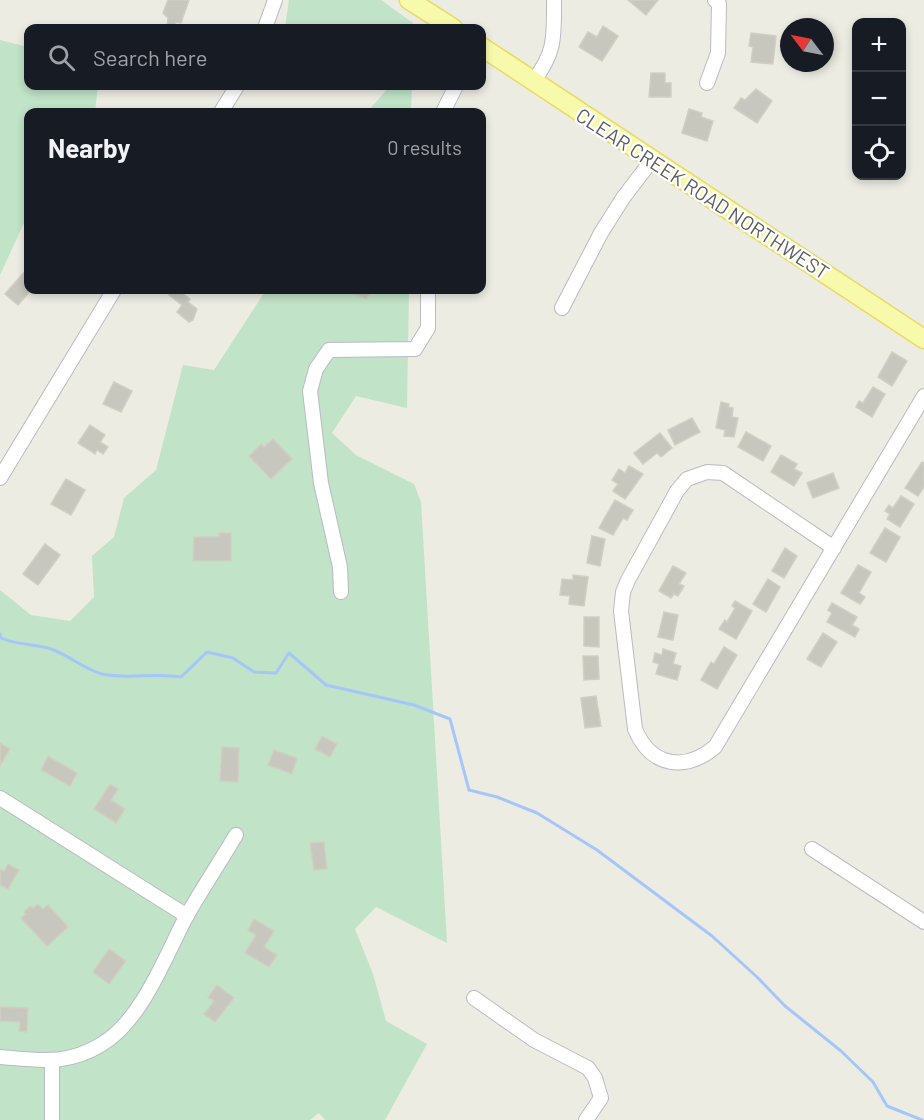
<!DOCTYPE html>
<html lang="en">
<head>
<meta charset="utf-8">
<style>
	body { margin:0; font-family:Barlow,sans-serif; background:#242831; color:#f1f3f6 }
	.controls { position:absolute; right:18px; top:18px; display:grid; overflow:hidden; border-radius:12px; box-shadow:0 3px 9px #0003 }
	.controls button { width:54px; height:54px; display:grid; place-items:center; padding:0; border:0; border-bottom:2px solid #363941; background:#171b24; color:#f1f3f6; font:30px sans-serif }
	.compass { position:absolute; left:780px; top:18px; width:54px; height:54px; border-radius:50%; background:#171b24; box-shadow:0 3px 9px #0003; rotate:302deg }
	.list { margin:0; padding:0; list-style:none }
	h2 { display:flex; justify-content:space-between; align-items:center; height:78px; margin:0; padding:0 24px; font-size:26px }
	h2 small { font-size:20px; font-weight:400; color:#9ea1a6 }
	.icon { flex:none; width:33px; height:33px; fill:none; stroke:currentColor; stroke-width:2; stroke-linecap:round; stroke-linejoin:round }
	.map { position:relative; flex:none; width:924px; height:1120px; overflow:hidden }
	.search { position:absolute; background:#171b24; box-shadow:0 3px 9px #0003; left:24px; top:24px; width:462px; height:66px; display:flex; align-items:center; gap:15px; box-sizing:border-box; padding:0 21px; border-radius:12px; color:#9ea1a6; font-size:22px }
	.panel { position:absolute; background:#171b24; box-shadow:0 3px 9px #0003; left:24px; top:108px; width:462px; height:186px; border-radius:12px }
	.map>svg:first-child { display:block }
	.green { fill:#c1e3c7 }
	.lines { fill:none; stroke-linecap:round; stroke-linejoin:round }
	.stream { stroke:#a6c6f9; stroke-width:3 }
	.building { fill:#c8c7bf; stroke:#d1cfc2; stroke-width:1.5 }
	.minor-casing { stroke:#babbc1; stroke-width:16 }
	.major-casing { stroke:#e8db60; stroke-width:21 }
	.minor { stroke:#fff; stroke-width:14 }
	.major { stroke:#f8faab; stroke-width:18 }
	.labels { text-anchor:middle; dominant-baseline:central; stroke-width:4.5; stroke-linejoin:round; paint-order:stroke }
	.street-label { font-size:20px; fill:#5b5d63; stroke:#fff }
</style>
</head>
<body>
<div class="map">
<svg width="924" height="1120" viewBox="0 0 924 1120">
	<rect width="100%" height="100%" fill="#edece3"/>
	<g class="green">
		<polygon points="289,0 381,0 413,23 413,28 285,28"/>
		<polygon points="0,40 28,47 28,86 98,86 95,112 28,112 28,217 23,225 0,275"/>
		<polygon points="390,86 412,86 411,112 367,112"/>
		<polygon points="266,290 409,290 407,408 356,396 332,433 356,455 414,484 421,502 447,943 376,907 355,929 373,974 386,1021 427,1044 385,1120 325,1120 319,1113 310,1120 0,1120 0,590 31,615 70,621 94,597 92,556 114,537 124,498 156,470 183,365 214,370"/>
	</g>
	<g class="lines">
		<path class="stream" d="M 0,634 L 1,638 C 17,645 34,644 51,649 C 69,655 83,669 102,674 C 129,680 155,672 181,677 L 207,652 L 233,658 L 254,672 L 276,673 L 289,653 L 326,685 L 414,705 L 450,719 L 469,790 L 497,797 L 537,813 L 597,850 L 712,936 L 757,977 L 785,1006 L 841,1051 L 873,1082 L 887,1106 L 922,1120"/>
	</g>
	<g class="building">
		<polygon points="168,0 189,0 181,23 176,22 174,28 167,28 168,18 163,13"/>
		<polygon points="628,0 658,0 646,15"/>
		<polygon points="603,26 618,36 602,61 579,47 588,32 597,37"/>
		<polygon points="751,33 776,36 773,64 751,62 753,47 749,46"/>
		<polygon points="651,73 665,73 665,83 671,83 671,97 649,97"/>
		<polygon points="756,89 772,101 757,123 734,108 741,98 745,100"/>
		<polygon points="689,109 702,113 701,117 713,121 707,141 682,133"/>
		<polygon points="26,270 28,273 28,290 31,290 18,305 5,294"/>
		<polygon points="174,290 178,290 190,299 188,302 197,309 193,320 189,322 177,312 182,305 169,295"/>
		<polygon points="346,290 371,290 366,299"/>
		<polygon points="892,352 907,361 892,386 878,377"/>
		<polygon points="114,382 132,391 121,412 103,404"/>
		<polygon points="873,387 885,394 872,417 856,407 859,401 863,403"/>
		<polygon points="721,402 729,404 728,407 733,408 732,417 738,418 734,437 724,436 725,430 716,428"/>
		<polygon points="692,418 700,432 675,445 668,430"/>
		<polygon points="90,425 105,435 100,442 108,447 103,454 97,450 95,454 78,443"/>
		<polygon points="746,432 771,446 763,461 738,447"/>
		<polygon points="660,433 672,448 661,457 657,453 643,464 634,453"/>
		<polygon points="273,439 292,459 271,479 249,456 261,444 264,447"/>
		<polygon points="781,455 797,464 794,469 802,473 794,486 771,472"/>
		<polygon points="922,462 924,463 924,487 918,496 905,488"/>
		<polygon points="629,466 643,474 625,499 613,491 618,484 612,480 619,469 625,473"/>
		<polygon points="833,473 839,488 813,498 807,483"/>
		<polygon points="66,479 85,490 71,515 51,504"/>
		<polygon points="901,496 914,504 900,527 887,519 890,514 885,511 889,505 893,508"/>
		<polygon points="615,500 633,510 627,520 623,518 613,535 599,528"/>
		<polygon points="885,528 900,537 886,562 870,553"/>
		<polygon points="219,533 231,533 231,561 193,561 194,537 219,537"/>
		<polygon points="592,536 605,539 600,566 587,563"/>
		<polygon points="45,544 60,555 38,585 23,574"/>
		<polygon points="785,548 797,556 784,578 772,571"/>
		<polygon points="858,565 871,572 859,593 865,597 860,604 841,593"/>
		<polygon points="673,566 686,573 679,584 684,586 678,596 674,594 671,598 659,591"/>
		<polygon points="573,575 588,577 584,606 569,604 570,596 560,595 562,579 573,580"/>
		<polygon points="768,579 780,587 766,612 753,604"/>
		<polygon points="735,601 752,611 736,639 719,629 725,620 727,622 735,608 732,606"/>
		<polygon points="832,603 857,617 852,625 859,629 855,637 827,622 832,613 828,610"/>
		<polygon points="664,612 678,615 673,640 658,637"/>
		<polygon points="584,617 599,617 599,647 584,646"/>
		<polygon points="823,633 837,642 821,667 807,659"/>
		<polygon points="724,647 737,655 717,689 701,680 711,662 714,664"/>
		<polygon points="663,649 676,653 673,664 681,666 677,680 656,674 659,664 653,662 655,653 662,655"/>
		<polygon points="583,656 598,656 599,679 584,680"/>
		<polygon points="596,696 601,726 585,728 581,698"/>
		<polygon points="322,736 337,744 330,757 315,749"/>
		<polygon points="0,743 10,749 0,766"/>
		<polygon points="222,747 239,748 238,782 220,781"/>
		<polygon points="274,750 297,758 292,774 268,765"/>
		<polygon points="48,756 77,773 70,786 41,770"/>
		<polygon points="110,784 118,789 111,800 125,809 116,823 94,809"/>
		<polygon points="324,842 327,869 314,870 310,843"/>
		<polygon points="8,864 19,870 8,889 0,885 0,869 4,871"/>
		<polygon points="38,904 43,909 48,905 68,927 47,946 21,918 26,914 24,912 30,906 33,908"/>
		<polygon points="254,919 274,931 264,947 277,955 269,967 245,953 256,935 248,930"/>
		<polygon points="109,949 126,961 109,984 93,972"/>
		<polygon points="217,985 234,998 215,1022 204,1014 214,1001 208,997"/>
		<polygon points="0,1007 28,1008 27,1032 19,1031 20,1022 0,1021"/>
	</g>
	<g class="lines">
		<g class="minor-casing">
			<g id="minor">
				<polyline points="265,28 275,0"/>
				<path d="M 533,81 C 556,53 554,35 554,0"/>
				<polyline points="707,83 718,53 719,4 715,0"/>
				<polyline points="221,112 237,86"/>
				<polyline points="443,112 456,86"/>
				<polyline points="562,308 601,233 623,198 652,160"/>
				<polyline points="0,478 114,290"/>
				<path d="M 834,548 L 723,473 L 707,472 L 687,479 L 677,491 L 628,580 L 623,592 L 621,611 L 635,729 C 651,767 685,772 715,747 L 924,396"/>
				<polyline points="341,592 340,567 321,483 310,391 316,369 329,350 415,349 428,328 428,290"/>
				<polyline points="0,798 187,916"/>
				<polyline points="812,849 924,922"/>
				<polyline points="474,998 534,1040 588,1068 595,1078 601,1098 586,1120"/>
				<path d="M 0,1057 C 38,1060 67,1066 102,1044 C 142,1020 165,957 186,917 C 202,889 220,862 236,835"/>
				<polyline points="52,1061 52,1120"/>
			</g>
		</g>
		<g class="major-casing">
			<g id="major">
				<polyline points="409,0 453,28"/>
				<polyline points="482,47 924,339"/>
			</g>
		</g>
		<use href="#minor" class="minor"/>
		<use href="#major" class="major"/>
	</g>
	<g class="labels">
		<g class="street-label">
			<text transform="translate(703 193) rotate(33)">CLEAR CREEK ROAD NORTHWEST</text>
		</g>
	</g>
</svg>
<div class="controls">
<button>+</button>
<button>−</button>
<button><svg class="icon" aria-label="locate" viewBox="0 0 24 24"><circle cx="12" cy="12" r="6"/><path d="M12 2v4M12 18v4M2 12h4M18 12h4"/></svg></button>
</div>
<svg class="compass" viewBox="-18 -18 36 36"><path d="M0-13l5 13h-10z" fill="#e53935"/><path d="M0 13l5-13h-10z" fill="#9ea1a6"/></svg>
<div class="search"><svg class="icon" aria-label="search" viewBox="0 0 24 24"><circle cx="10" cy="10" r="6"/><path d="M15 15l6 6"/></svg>Search here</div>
<section class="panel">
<h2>Nearby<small>0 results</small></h2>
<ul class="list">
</ul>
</section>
</div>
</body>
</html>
